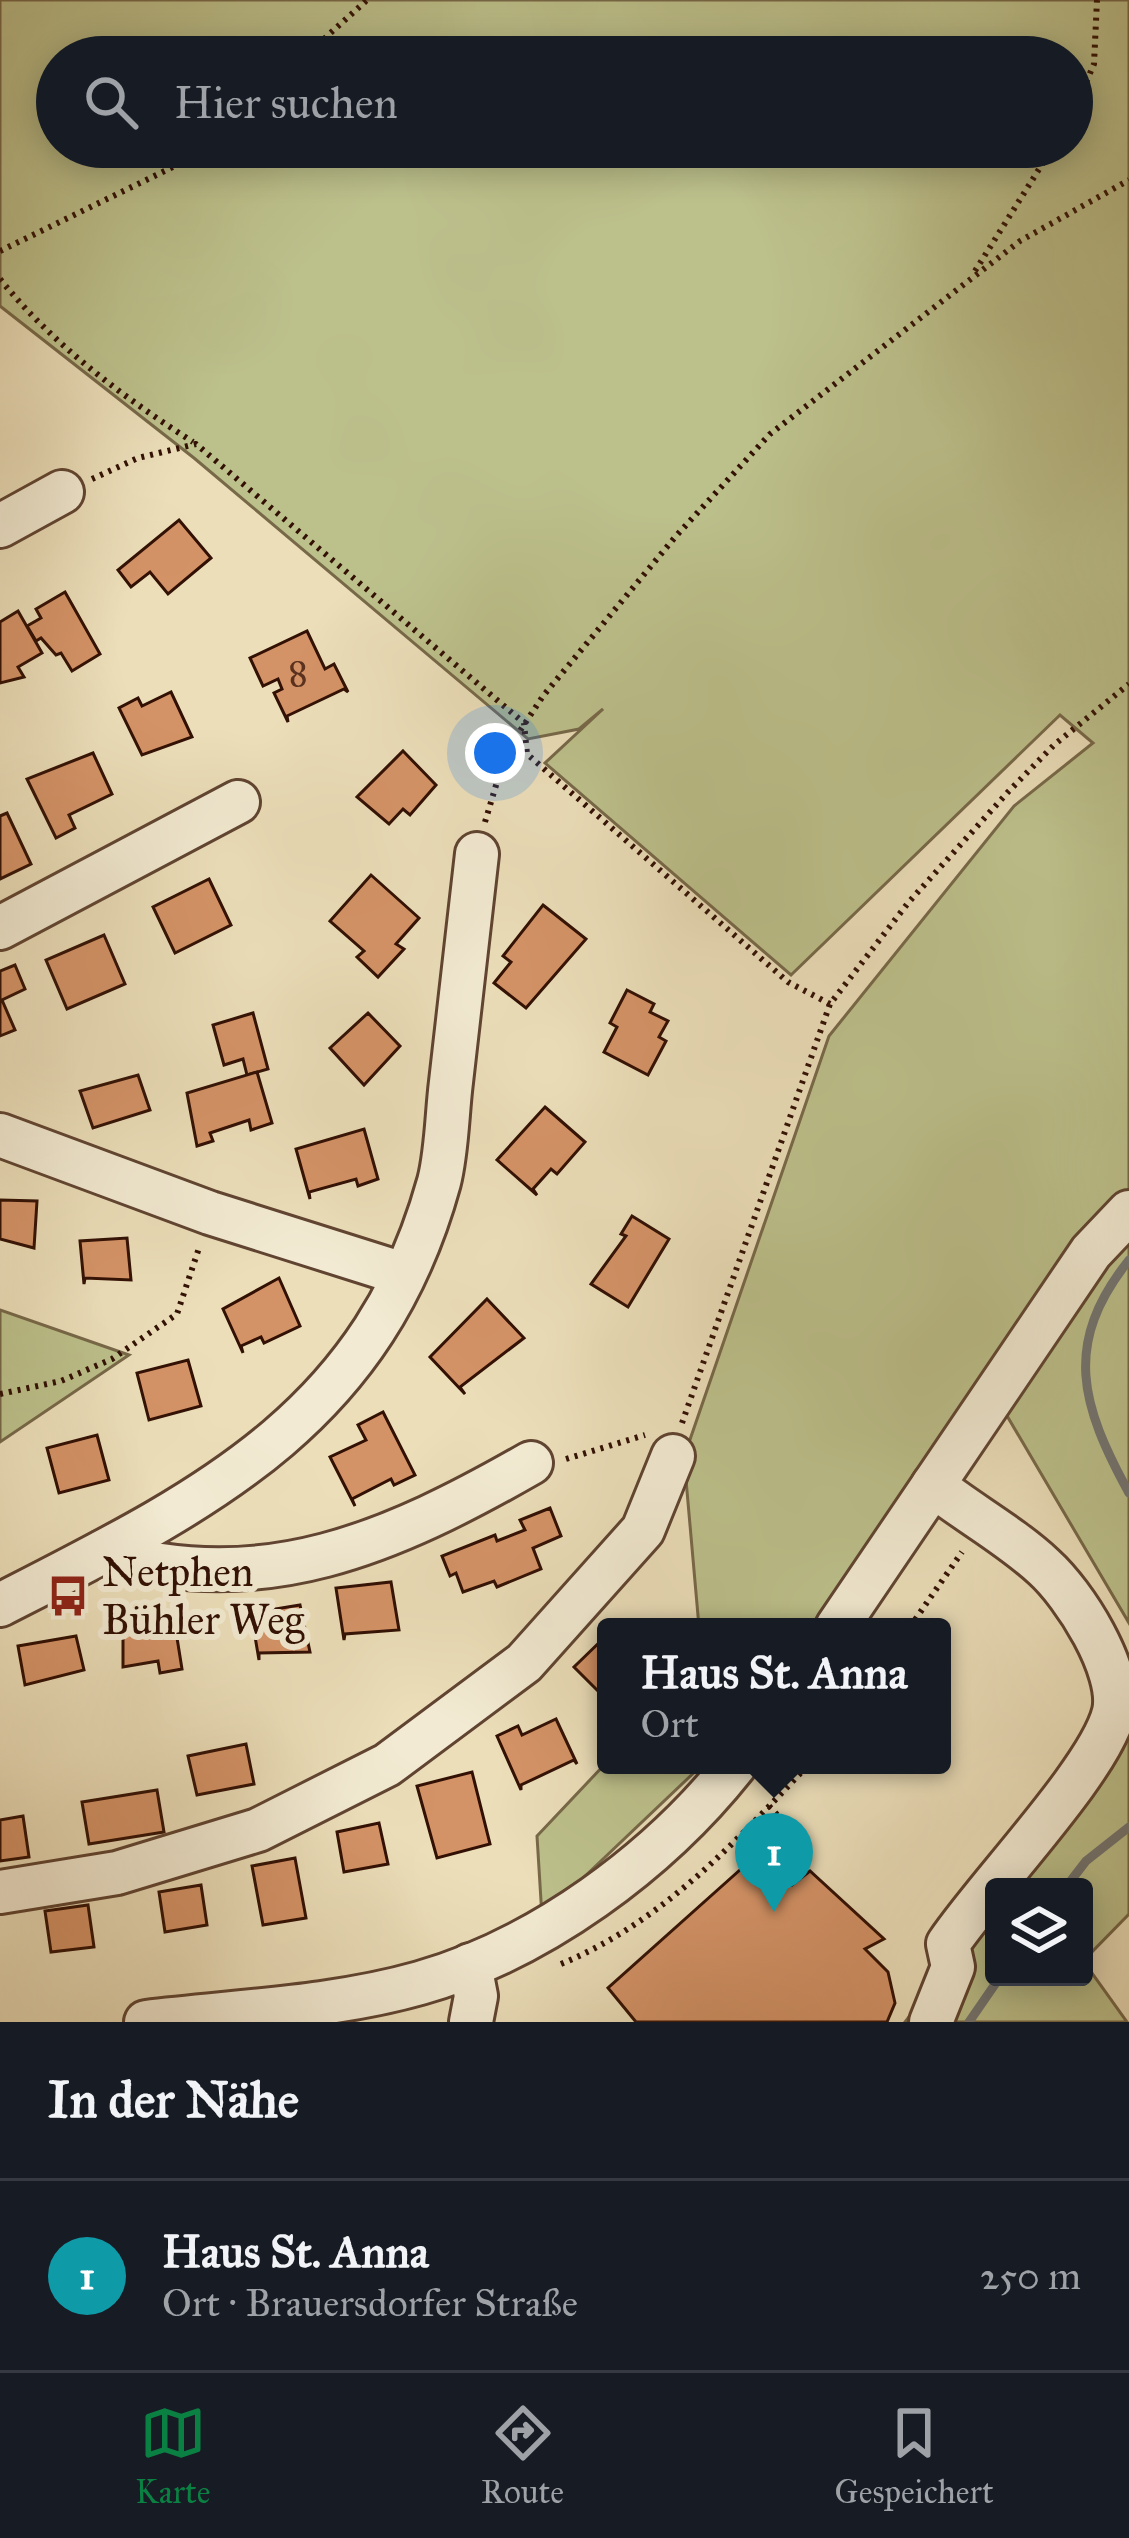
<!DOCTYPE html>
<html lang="de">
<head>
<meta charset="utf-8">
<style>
	body { margin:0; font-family:"IM FELL Great Primer",serif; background:#242831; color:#f1f3f6 }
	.controls { position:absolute; right:36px; bottom:36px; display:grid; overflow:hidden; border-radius:12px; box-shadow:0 6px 30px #0003 }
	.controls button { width:108px; height:108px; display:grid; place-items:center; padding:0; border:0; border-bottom:3px solid #363941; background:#171b24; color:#f1f3f6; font:60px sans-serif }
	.you { position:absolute; left:495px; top:753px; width:42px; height:42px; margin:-30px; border:9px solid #fff; border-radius:50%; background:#1a73e8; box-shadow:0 0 0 18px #1a73e833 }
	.badge { display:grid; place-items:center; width:78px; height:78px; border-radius:50%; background:#0b8043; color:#fff; font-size:39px; font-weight:700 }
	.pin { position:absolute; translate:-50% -99px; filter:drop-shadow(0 3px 6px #0008) }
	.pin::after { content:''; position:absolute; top:63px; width:42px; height:36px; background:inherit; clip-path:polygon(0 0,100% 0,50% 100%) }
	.popup { position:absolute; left:597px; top:1618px; width:354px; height:156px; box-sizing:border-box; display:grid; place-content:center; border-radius:12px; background:#171b24; filter:drop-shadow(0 3px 9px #0005); font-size:39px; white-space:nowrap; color:#9ea1a6 }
	.popup b { font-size:45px; color:#f1f3f6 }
	.popup::after { content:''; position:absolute; left:50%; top:100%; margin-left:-24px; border:24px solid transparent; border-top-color:#171b24 }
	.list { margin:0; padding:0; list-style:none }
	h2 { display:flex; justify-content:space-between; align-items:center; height:156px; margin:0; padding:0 48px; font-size:51px }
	h2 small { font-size:39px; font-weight:400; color:#9ea1a6 }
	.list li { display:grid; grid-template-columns:78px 1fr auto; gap:36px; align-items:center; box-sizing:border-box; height:192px; padding:0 48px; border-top:3px solid #363941 }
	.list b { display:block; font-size:45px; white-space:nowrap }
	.list p { margin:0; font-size:39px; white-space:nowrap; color:#9ea1a6 }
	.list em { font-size:39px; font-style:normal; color:#9ea1a6 }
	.icon { flex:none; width:66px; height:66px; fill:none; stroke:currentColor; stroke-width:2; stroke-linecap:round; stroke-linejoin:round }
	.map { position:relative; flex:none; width:1129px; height:2022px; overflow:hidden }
	.search { position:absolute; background:#171b24; box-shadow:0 6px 30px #0003; left:36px; right:36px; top:36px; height:132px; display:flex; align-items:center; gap:30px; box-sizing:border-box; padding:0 42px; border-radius:66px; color:#9ea1a6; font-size:45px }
	.sheet { height:348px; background:#171b24 }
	nav { display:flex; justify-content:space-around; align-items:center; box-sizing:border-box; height:168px; border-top:3px solid #363941; background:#171b24; font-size:33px; color:#9ea1a6 }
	nav a { display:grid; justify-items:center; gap:6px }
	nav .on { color:#0b8043 }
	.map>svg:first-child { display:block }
	.green { fill:#bcc08b; stroke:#776848; stroke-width:3; fill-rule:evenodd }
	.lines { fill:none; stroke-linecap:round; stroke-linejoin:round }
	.stream { stroke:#737572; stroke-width:9 }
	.building { fill:#d49367; stroke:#321004; stroke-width:3 }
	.minor-casing { stroke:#604431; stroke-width:48 }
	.path { stroke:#321004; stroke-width:6; stroke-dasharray:3 6; stroke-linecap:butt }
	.minor { stroke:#f2ead2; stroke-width:42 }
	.labels { text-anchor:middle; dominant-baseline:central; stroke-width:12; stroke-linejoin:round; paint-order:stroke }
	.number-label { font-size:36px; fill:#5a311d }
	.poi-label { font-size:42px; fill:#321004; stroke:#f2ead2; text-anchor:start }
</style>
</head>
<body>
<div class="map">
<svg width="1129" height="2022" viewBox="0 0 1129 2022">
	<rect width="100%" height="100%" fill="#ebdeb9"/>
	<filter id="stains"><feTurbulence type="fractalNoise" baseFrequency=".00167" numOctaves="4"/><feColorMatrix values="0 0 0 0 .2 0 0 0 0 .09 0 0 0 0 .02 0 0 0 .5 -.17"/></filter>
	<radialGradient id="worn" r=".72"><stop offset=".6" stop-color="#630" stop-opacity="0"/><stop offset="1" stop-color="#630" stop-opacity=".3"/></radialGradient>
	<g class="green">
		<path d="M 0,0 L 1129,0 L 1129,1192 L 818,1627 L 699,1627 L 684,1457 L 829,1036 L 1014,806 L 1093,743 L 1060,715 L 791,975 L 545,763 L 603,709 L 579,729 L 528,739 L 194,458 L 0,306 ZM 57,57 L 1072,57 L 1072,147 L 57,147 Z"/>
		<polygon points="1129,1235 1129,1623 1003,1409"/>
		<polygon points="0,1310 129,1355 0,1442"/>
		<polygon points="1129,1696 1129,1914 1084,1960 1084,1887 1009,1887"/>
		<polygon points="606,1763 702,1765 542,1917 537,1836"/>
		<polygon points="994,1906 994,1977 1084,1977 1084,1962 1127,2022 905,2022"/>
	</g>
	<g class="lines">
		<g class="stream">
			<path d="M 1129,1260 C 1062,1344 1081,1405 1129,1493"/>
			<polyline points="1066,1887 1086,1861 1129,1827"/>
			<polyline points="969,2022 1000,1977"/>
		</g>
	</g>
	<g class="building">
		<polygon points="179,520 211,558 168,594 150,572 131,587 118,570"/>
		<polygon points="65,592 100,654 72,671 61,653 56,655 41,638 36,641 27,626 41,618 36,609"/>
		<polygon points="18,611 42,653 18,667 24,677 0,683 0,622"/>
		<polygon points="307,631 325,669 334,664 348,692 344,689 287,716 288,722 274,693 282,689 278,679 263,686 250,658"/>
		<polygon points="171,692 192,737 142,755 119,708 138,698 142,706"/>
		<polygon points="403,751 436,785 410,815 403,809 389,824 357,797"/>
		<polygon points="93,753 112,794 69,815 75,828 56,838 27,779"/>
		<polygon points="7,813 31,864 0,879 0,816"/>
		<polygon points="371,875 419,918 396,944 404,949 378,977 357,957 364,951 330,921"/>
		<polygon points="209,879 231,925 175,953 153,907"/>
		<polygon points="543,905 586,939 526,1008 494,983 511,962 503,956"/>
		<polygon points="104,935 125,984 67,1009 46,960"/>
		<polygon points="15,965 25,989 2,1000 15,1030 0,1036 0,971"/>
		<polygon points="627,990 654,1004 650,1012 668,1021 659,1037 666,1041 648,1075 604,1052 617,1027 610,1023"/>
		<polygon points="253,1013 268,1069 247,1075 243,1059 224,1065 213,1025"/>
		<polygon points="368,1013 400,1046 364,1085 330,1048"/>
		<polygon points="257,1072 272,1123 251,1130 249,1120 210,1133 213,1141 197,1146 187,1093"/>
		<polygon points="138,1075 150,1110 93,1128 80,1091"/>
		<polygon points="545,1107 585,1142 557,1174 551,1169 533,1189 537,1195 497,1160"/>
		<polygon points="364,1129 378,1179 358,1186 356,1179 309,1192 310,1199 296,1149"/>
		<polygon points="0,1200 37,1201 34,1248 0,1239"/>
		<polygon points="632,1216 669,1239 628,1307 591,1284 626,1236 621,1234"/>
		<polygon points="127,1238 131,1280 85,1278 84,1284 80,1241"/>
		<polygon points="279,1278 300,1326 264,1343 261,1337 241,1346 243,1353 223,1309"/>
		<polygon points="487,1299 524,1338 460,1387 465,1394 430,1357"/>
		<polygon points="188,1360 201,1406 149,1420 137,1373"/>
		<polygon points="383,1412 415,1475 394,1485 391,1479 352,1499 355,1506 330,1457 366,1440 358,1425"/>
		<polygon points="97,1435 109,1480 59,1493 47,1448"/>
		<polygon points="550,1508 561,1536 533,1548 541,1569 497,1587 494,1581 463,1592 456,1573 450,1576 442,1556 495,1535 497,1541 525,1530 520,1520"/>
		<polygon points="391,1582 399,1630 345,1634 344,1640 336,1588"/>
		<polygon points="300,1605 310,1652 259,1653 259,1660 251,1613"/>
		<polygon points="174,1619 182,1669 160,1673 158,1661 123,1667 123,1627"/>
		<polygon points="76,1636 84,1670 25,1685 18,1646"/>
		<polygon points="606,1636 606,1699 574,1667"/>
		<polygon points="556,1719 577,1764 574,1760 521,1785 521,1790 497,1736 518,1726 522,1735"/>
		<polygon points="246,1744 254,1784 197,1795 188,1756"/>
		<polygon points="472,1772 490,1844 437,1858 417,1786"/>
		<polygon points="157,1790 164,1832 89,1844 82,1802"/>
		<polygon points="23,1816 29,1857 0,1861 0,1820"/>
		<polygon points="379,1823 388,1864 344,1872 337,1832"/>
		<polygon points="760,1852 792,1885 810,1871 884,1939 865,1949 888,1972 895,2003 887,2022 636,2022 608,1988"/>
		<polygon points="295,1858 306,1918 263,1925 252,1866"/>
		<polygon points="201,1885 207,1925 165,1932 159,1892"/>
		<polygon points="88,1905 94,1947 51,1952 45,1911"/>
	</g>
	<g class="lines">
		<g class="minor-casing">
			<g id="minor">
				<polyline points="0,526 62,492"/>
				<polyline points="0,928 238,802"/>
				<polyline points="0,1135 210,1213 403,1274"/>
				<path d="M 103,1552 C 263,1600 393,1542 531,1463"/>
				<path d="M 0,1605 C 203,1501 373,1421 439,1182 C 447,1151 447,1114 451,1082 C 459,1006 468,930 477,854"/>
				<polyline points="837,1627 1091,1252 1129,1212"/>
				<polyline points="0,1892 117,1873 258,1830 387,1765 524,1663 643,1530 673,1456"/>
				<polyline points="470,1965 476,1996 471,2022"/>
				<path d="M 146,2022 C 236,2011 332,2008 420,1983 C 540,1949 658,1862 735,1765"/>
				<path d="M 931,2022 L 953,1967 L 948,1944 C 986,1887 1100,1770 1114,1712 C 1123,1670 1074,1594 1044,1567 C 1011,1536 968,1513 933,1485"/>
			</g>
		</g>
		<g class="path">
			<polyline points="304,57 367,0"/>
			<polyline points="1072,115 1094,64 1097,0"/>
			<polyline points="0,251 177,165 201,147"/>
			<polyline points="975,271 1053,147"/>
			<path d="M 0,279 C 52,344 123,397 193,442"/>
			<polyline points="92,479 138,458 196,444 524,723 527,754 788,982 830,1004"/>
			<polyline points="485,822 506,752 543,696 676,536 770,434 1020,241 1129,180"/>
			<polyline points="0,1394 61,1381 112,1359 177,1314 199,1248"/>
			<polyline points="682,1423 830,1004 908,903 1008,792 1054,745 1129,684"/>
			<polyline points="566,1459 645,1435"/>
			<polyline points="910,1627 962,1552"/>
			<polyline points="769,1806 801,1841"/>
			<path d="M 561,1964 C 662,1922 734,1844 808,1765"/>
		</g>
		<use href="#minor" class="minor"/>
	</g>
	<defs>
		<g id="bus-bare" transform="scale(3.24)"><path d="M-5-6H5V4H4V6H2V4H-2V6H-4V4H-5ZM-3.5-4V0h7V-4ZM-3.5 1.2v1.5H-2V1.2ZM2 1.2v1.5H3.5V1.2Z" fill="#8f2418" stroke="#f2ead2" stroke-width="2.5" paint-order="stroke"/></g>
	</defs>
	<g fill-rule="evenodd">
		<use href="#bus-bare" x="68" y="1596"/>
	</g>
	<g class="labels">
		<g class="number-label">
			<text x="298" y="674">8</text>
		</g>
		<g class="poi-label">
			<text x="102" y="1572">Netphen<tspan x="102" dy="48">Bühler Weg</tspan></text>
		</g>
	</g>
	<rect width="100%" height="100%" filter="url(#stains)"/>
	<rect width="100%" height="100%" fill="url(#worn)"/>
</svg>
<div class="controls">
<button><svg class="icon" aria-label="layers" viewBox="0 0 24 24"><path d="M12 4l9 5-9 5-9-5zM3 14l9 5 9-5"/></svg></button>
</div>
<div class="you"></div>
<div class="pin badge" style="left:774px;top:1912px;background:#0f9aa8">1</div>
<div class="popup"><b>Haus St. Anna</b>Ort</div>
<div class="search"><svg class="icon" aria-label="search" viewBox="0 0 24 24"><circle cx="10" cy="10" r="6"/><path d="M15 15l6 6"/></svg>Hier suchen</div>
</div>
<section class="sheet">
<h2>In der Nähe<small></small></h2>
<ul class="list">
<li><span class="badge" style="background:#0f9aa8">1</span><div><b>Haus St. Anna</b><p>Ort · Brauersdorfer Straße</p></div><em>250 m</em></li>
</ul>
</section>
<nav>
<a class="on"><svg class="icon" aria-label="map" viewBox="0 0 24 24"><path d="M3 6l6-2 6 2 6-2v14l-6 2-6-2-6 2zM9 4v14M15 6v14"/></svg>Karte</a>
<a><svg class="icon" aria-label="directions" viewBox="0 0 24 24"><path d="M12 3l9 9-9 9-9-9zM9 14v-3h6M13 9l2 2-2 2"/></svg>Route</a>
<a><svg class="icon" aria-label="saved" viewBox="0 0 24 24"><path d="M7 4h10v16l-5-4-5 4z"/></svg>Gespeichert</a>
</nav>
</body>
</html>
